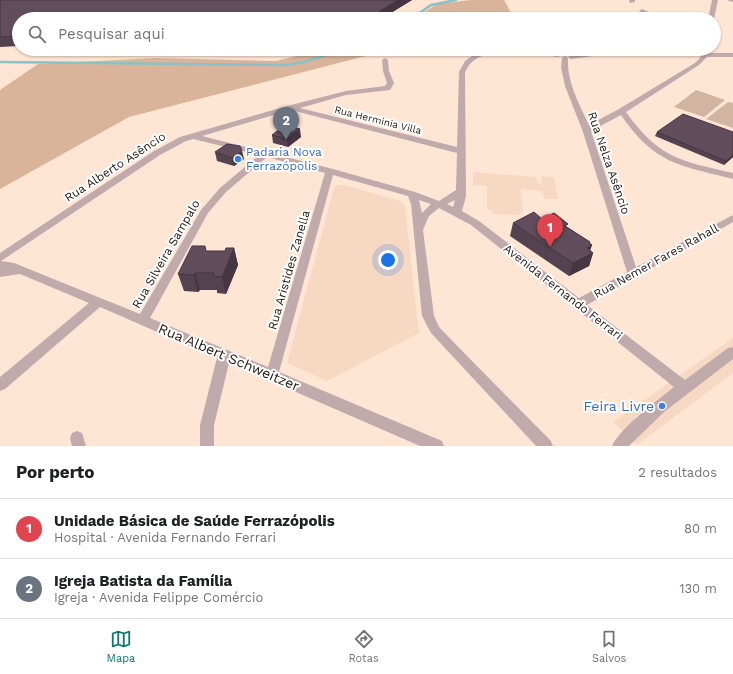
<!DOCTYPE html>
<html lang="pt">
<head>
<meta charset="utf-8">
<style>
	body { margin:0; font-family:"Work Sans",sans-serif; background:#f6f6f6; color:#202124 }
	.you { position:absolute; left:388px; top:260px; width:14px; height:14px; margin:-10px; border:3px solid #fff; border-radius:50%; background:#1a73e8; box-shadow:0 0 0 6px #1a73e833 }
	.badge { display:grid; place-items:center; width:26px; height:26px; border-radius:50%; background:#0f766e; color:#fff; font-size:13px; font-weight:700 }
	.pin { position:absolute; translate:-50% -33px; filter:drop-shadow(0 1px 2px #0008) }
	.pin::after { content:''; position:absolute; top:21px; width:14px; height:12px; background:inherit; clip-path:polygon(0 0,100% 0,50% 100%) }
	.list { margin:0; padding:0; list-style:none }
	h2 { display:flex; justify-content:space-between; align-items:center; height:52px; margin:0; padding:0 16px; font-size:17px }
	h2 small { font-size:13px; font-weight:400; color:#757577 }
	.list li { display:grid; grid-template-columns:26px 1fr auto; gap:12px; align-items:center; box-sizing:border-box; height:60px; padding:0 16px; border-top:1px solid #e0e0e0 }
	.list b { display:block; font-size:15px; white-space:nowrap }
	.list p { margin:0; font-size:13px; white-space:nowrap; color:#757577 }
	.list em { font-size:13px; font-style:normal; color:#757577 }
	.icon { flex:none; width:22px; height:22px; fill:none; stroke:currentColor; stroke-width:2; stroke-linecap:round; stroke-linejoin:round }
	.map { position:relative; flex:none; width:733px; height:446px; overflow:hidden }
	.search { position:absolute; background:#fff; box-shadow:0 1px 3px #0004; left:12px; right:12px; top:12px; height:44px; display:flex; align-items:center; gap:10px; box-sizing:border-box; padding:0 14px; border-radius:22px; color:#757577; font-size:15px }
	.sheet { height:172px; background:#fff }
	nav { display:flex; justify-content:space-around; align-items:center; box-sizing:border-box; height:56px; border-top:1px solid #e0e0e0; background:#fff; font-size:11px; color:#757577 }
	nav a { display:grid; justify-items:center; gap:2px }
	nav .on { color:#0f766e }
	.map>svg:first-child { display:block }
	.built { fill:#f7d8c2 }
	.green { fill:#d2b5a1 }
	.forest { fill:#d9b49a }
	.lines { fill:none; stroke-linecap:round; stroke-linejoin:round }
	.stream { stroke:#8bc0c6; stroke-width:2.5 }
	.minor { fill:#c0aaac; fill-rule:evenodd }
	.wall { fill:#544250 }
	.shaded-wall { fill:#453641 }
	.building { fill:#624d5d; stroke:#453641 }
	.shop-dot { fill:#3f7fe0; stroke:#fff; stroke-width:1.5 }
	.labels { text-anchor:middle; dominant-baseline:central; stroke-width:4; stroke-linejoin:round; paint-order:stroke }
	.far-street-label { font-size:10px; fill:#211912; stroke:#fff }
	.shop-label { font-size:12px; fill:#366cbe; stroke:#fff; text-anchor:start }
	.street-label { font-size:12px; fill:#211912; stroke:#fff }
	.near-street-label { font-size:14px; fill:#211912; stroke:#fff }
	.near-shop-label { font-size:14px; fill:#366cbe; stroke:#fff; text-anchor:end }
</style>
</head>
<body>
<div class="map">
<svg width="733" height="446" viewBox="0 0 733 446">
	<rect width="100%" height="100%" fill="#fee5d4"/>
	<g class="built">
		<polygon points="473,172 536,177 538,183 542,183 541,176 554,177 558,199 545,199 542,191 521,189 523,212 521,213 520,215 492,214 492,210 487,209 487,186 473,185"/>
		<polygon points="337,185 344,185 400,201 405,206 419,333 327,381 287,363 334,188"/>
		<polygon points="733,338 733,373 637,445 613,422"/>
	</g>
	<g class="green">
		<polygon points="696,90 725,100 704,117 674,107"/>
		<polygon points="728,102 733,103 733,128 706,119"/>
	</g>
	<g class="forest">
		<polygon points="471,0 504,0 514,18 413,19 437,4"/>
		<polygon points="325,49 393,49 129,117 0,189 0,90 38,64 156,58 276,61"/>
	</g>
	<g class="lines">
		<g class="stream">
			<polyline points="411,19 431,5 456,0"/>
			<polyline points="0,62 287,65 304,62 344,49"/>
		</g>
		<g class="minor">
			<polygon points="629,0 635,0 635,2 630,3"/>
			<polygon points="712,0 718,0 714,19 708,19"/>
			<polygon points="728,0 733,0 733,2 729,1"/>
			<polygon points="642,9 662,18 663,19 655,19 640,12 639,11"/>
			<polygon points="591,16 595,19 589,19 589,17"/>
			<path d="M 503,49 L 520,49 L 558,53 L 561,55 L 558,57 C 537,54 486,45 470,64 C 468,66 467,69 465,72 L 466,196 L 462,211 L 479,221 L 579,298 L 627,272 L 583,132 L 565,86 L 561,67 L 562,58 L 565,56 L 568,58 C 567,83 579,103 589,125 L 619,109 L 695,63 L 700,58 L 703,49 L 709,49 L 708,53 L 733,53 L 733,57 L 707,57 L 699,65 L 626,112 C 659,158 680,161 733,173 L 733,179 C 678,165 655,164 621,115 L 591,131 L 636,267 L 733,215 L 733,222 L 587,305 L 685,380 L 728,348 L 733,347 L 733,359 L 664,412 L 629,446 L 612,446 C 620,428 658,400 674,387 L 471,225 L 439,208 L 429,216 L 423,230 L 434,316 L 439,327 L 468,357 L 551,441 L 553,446 L 536,446 L 431,333 L 422,316 L 411,204 L 408,196 L 333,175 L 279,372 L 442,441 L 444,446 L 420,446 L 229,363 L 214,425 L 214,446 L 200,446 L 200,425 L 217,358 L 100,307 L 5,389 L 0,391 L 0,377 L 89,303 L 20,274 L 0,277 L 0,253 L 154,151 L 180,137 L 287,106 L 346,91 L 385,86 L 387,83 L 383,71 L 382,60 L 385,58 L 388,60 L 389,71 L 394,83 L 390,90 L 346,95 L 300,108 L 457,147 L 459,72 L 465,61 L 475,54 L 490,50 ZM 291,110 L 457,153 L 456,190 L 439,201 L 415,192 L 333,169 L 202,136 ZM 193,139 L 259,155 L 220,188 L 201,210 L 140,314 L 14,263 L 1,261 L 160,155 L 186,141 ZM 267,157 L 325,173 L 268,367 L 150,318 L 208,213 L 226,192 ZM 419,200 L 431,204 L 422,213 ZM 455,200 L 453,207 L 447,204 Z"/>
			<polygon points="616,49 633,49 630,51 571,59 568,57 571,55"/>
			<polygon points="77,431 82,433 86,446 72,446 70,438 72,433"/>
		</g>
	</g>
	<g class="wall">
		<polygon points="0,0 412,0 381,19 19,19 19,46 0,47"/>
		<polygon points="293,126 301,137 288,147 273,143 272,135"/>
		<polygon points="657,132 733,132 733,157 724,165 655,136"/>
		<polygon points="215,152 244,159 234,166 217,161"/>
		<polygon points="542,219 567,227 590,242 590,243 592,245 590,250 593,253 589,266 569,276 510,236 513,223"/>
		<polygon points="234,248 238,265 226,294 217,293 217,290 200,290 198,292 184,291 178,274 206,251 225,251"/>
	</g>
	<g class="shaded-wall">
		<polygon points="398,0 412,0 381,19 360,19"/>
		<polygon points="300,129 301,137 288,147 287,139"/>
		<polygon points="242,151 244,159 234,166 232,158"/>
		<polygon points="733,155 733,157 724,165 726,161"/>
		<polygon points="590,242 588,247 592,245 588,256 593,253 589,266 569,276 573,263 589,243"/>
		<polygon points="234,248 238,265 226,294 222,277"/>
		<polygon points="195,273 200,290 198,292 193,275"/>
	</g>
	<g class="building">
		<polygon points="0,0 398,0 372,16 360,19 19,19 19,36 0,37"/>
		<polygon points="683,114 733,132 733,155 726,161 657,132"/>
		<polygon points="289,122 293,123 290,126 300,129 287,139 272,135"/>
		<polygon points="227,144 240,146 242,151 232,158 215,152"/>
		<polygon points="534,212 542,219 554,213 568,224 565,226 590,242 589,243 592,245 587,248 593,253 573,263 513,223"/>
		<polygon points="192,246 205,246 206,251 225,251 226,248 234,248 222,277 213,276 214,273 195,273 193,275 178,274"/>
	</g>
	<g class="shop-dot">
		<circle cx="238" cy="159" r="4"/>
		<circle cx="662" cy="406" r="4"/>
	</g>
	<g class="labels">
		<g class="far-street-label">
			<text transform="translate(378 120) rotate(14)">Rua Herminia Villa</text>
		</g>
		<g class="shop-label">
			<text x="246" y="152">Padaria Nova<tspan x="246" dy="14">Ferrazópolis</tspan></text>
		</g>
		<g class="street-label">
			<text transform="translate(609 163) rotate(71)">Rua Nelza Asêncio</text>
			<text transform="translate(115 167) rotate(-33)">Rua Alberto Asêncio</text>
			<text transform="translate(166 254) rotate(-60)">Rua Silveira Sampalo</text>
			<text transform="translate(656 261) rotate(-29)">Rua Nemer Fares Rahall</text>
			<text transform="translate(289 270) rotate(-74)">Rua Aristides Zanella</text>
			<text transform="translate(563 292) rotate(38)">Avenida Fernando Ferrari</text>
		</g>
		<g class="near-street-label">
			<text transform="translate(229 357) rotate(23)">Rua Albert Schweitzer</text>
		</g>
		<g class="near-shop-label">
			<text x="654" y="406">Feira Livre</text>
		</g>
	</g>
</svg>
<div class="you"></div>
<div class="pin badge" style="left:550px;top:247px;background:#e0444e">1</div>
<div class="pin badge" style="left:286px;top:140px;background:#6b7280">2</div>
<div class="search"><svg class="icon" aria-label="search" viewBox="0 0 24 24"><circle cx="10" cy="10" r="6"/><path d="M15 15l6 6"/></svg>Pesquisar aqui</div>
</div>
<section class="sheet">
<h2>Por perto<small>2 resultados</small></h2>
<ul class="list">
<li><span class="badge" style="background:#e0444e">1</span><div><b>Unidade Básica de Saúde Ferrazópolis</b><p>Hospital · Avenida Fernando Ferrari</p></div><em>80 m</em></li>
<li><span class="badge" style="background:#6b7280">2</span><div><b>Igreja Batista da Família</b><p>Igreja · Avenida Felippe Comércio</p></div><em>130 m</em></li>
</ul>
</section>
<nav>
<a class="on"><svg class="icon" aria-label="map" viewBox="0 0 24 24"><path d="M3 6l6-2 6 2 6-2v14l-6 2-6-2-6 2zM9 4v14M15 6v14"/></svg>Mapa</a>
<a><svg class="icon" aria-label="directions" viewBox="0 0 24 24"><path d="M12 3l9 9-9 9-9-9zM9 14v-3h6M13 9l2 2-2 2"/></svg>Rotas</a>
<a><svg class="icon" aria-label="saved" viewBox="0 0 24 24"><path d="M7 4h10v16l-5-4-5 4z"/></svg>Salvos</a>
</nav>
</body>
</html>
